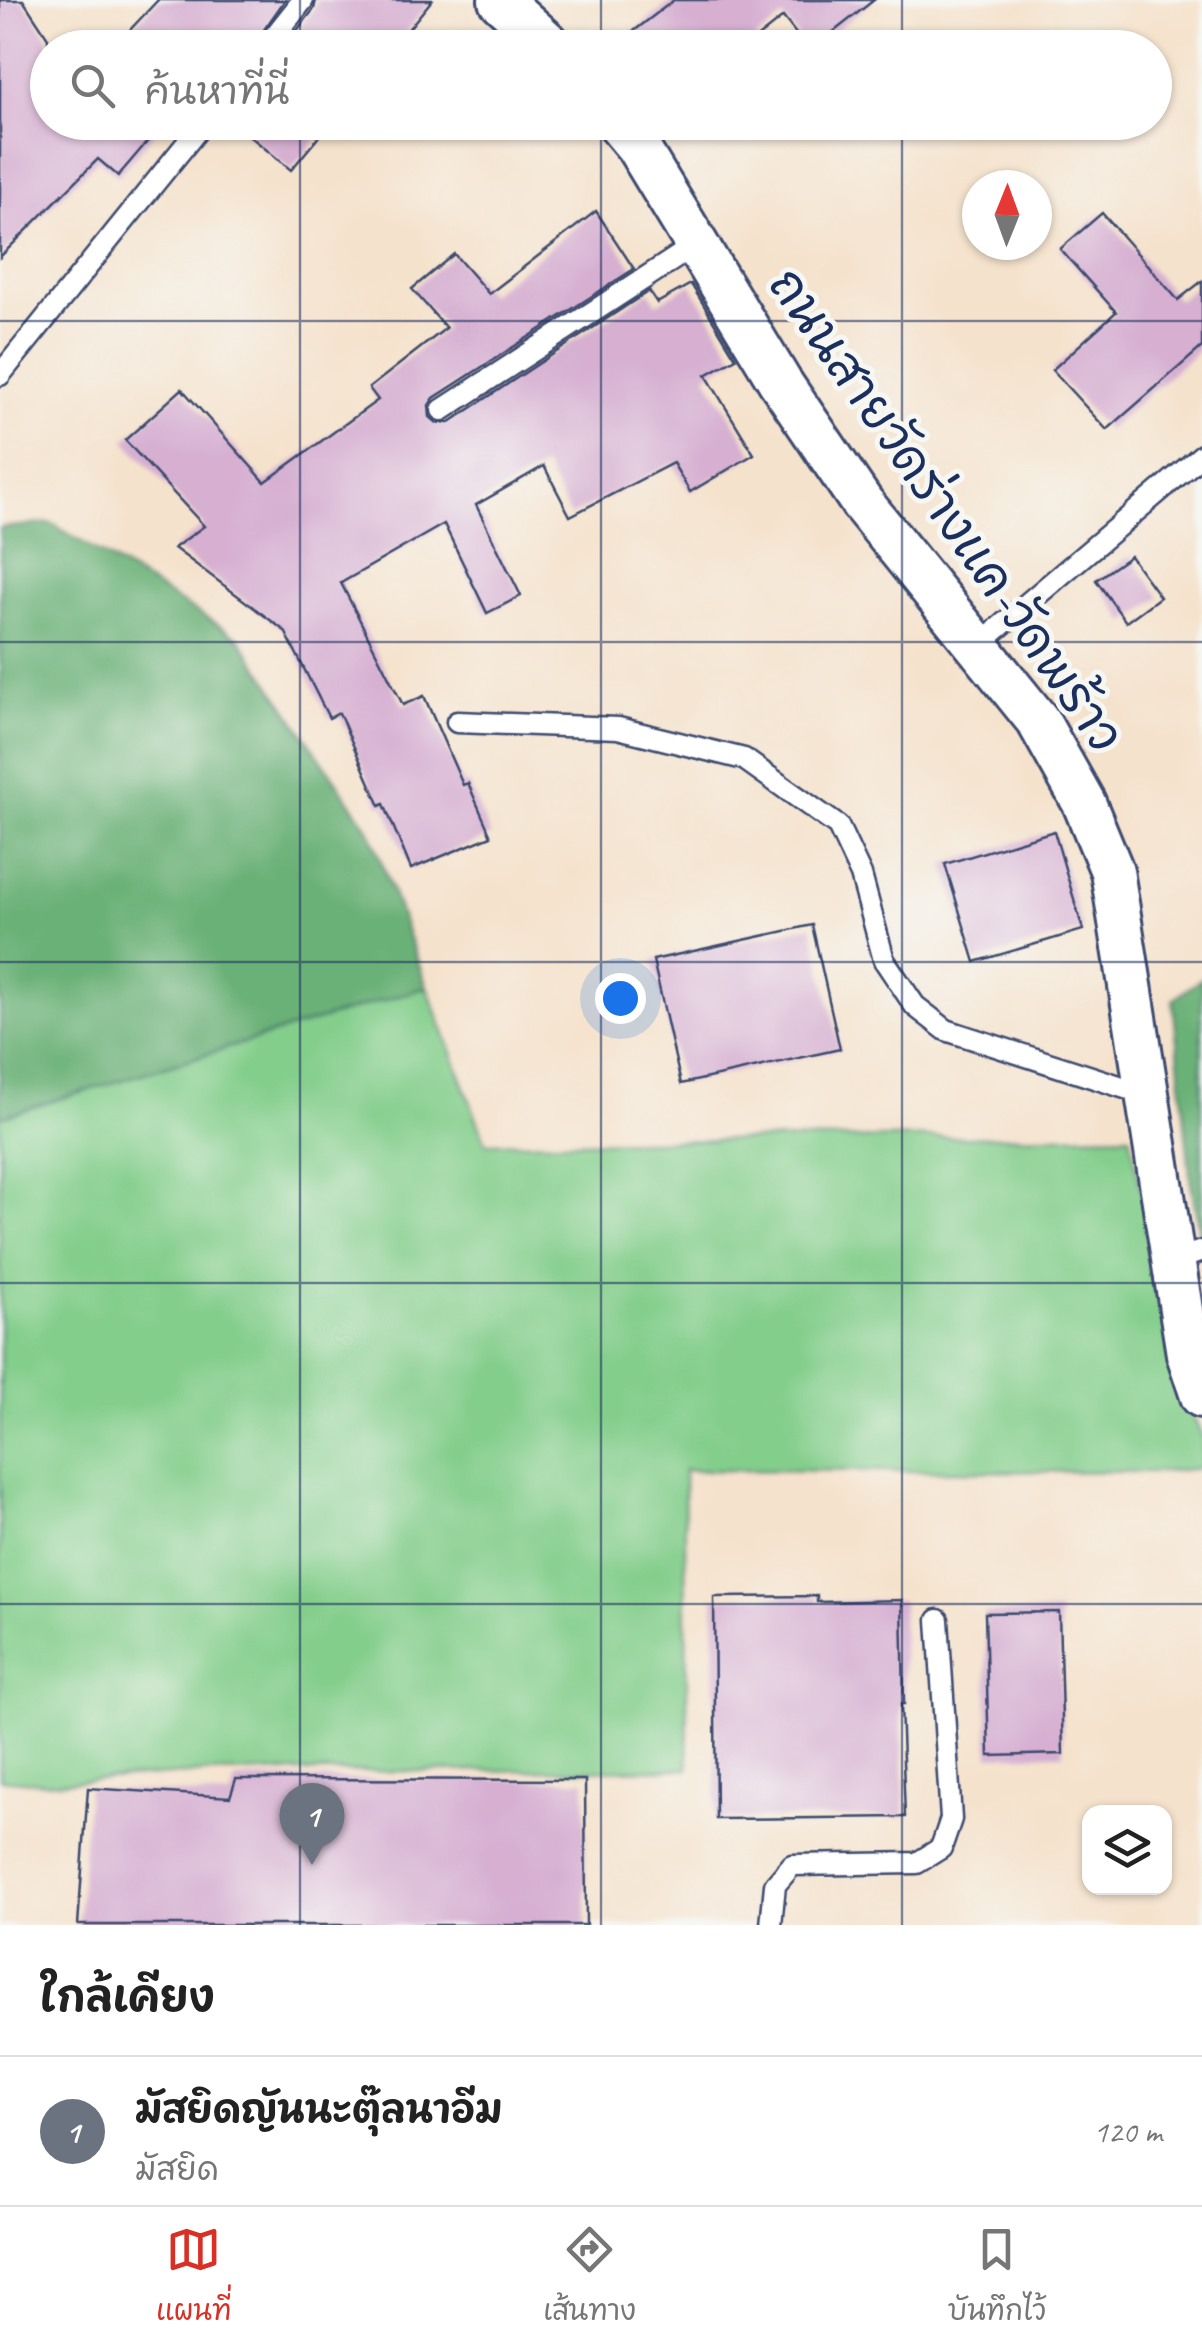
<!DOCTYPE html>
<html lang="th">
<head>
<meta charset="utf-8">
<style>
	body { margin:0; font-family:Caveat,"Playpen Sans Thai",sans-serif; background:#f2f2f2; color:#222 }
	.controls { position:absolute; right:30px; bottom:30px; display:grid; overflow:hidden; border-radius:20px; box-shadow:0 2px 8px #0004 }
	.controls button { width:90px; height:90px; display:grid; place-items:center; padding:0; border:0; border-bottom:2px solid #e0e0e0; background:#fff; color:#222; font:50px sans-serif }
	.compass { position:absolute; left:962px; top:170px; width:90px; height:90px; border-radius:50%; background:#fff; box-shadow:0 2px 8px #0004; rotate:1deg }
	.you { position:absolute; left:620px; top:998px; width:35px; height:35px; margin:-25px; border:8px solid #fff; border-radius:50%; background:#1a73e8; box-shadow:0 0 0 15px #1a73e833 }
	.badge { display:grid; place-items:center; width:65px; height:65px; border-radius:50%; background:#d93025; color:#fff; font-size:32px; font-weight:700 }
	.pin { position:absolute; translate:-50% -82px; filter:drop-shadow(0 2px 5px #0008) }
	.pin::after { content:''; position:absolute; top:52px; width:35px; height:30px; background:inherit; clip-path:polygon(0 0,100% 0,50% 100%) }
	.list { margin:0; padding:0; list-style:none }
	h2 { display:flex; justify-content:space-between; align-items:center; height:130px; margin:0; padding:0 40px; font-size:42px }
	h2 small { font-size:32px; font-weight:400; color:#767676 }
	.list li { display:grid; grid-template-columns:65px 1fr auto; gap:30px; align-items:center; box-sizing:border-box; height:150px; padding:0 40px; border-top:2px solid #e0e0e0 }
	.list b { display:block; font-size:38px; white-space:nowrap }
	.list p { margin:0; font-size:32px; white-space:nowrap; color:#767676 }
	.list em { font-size:32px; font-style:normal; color:#767676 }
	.icon { flex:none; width:55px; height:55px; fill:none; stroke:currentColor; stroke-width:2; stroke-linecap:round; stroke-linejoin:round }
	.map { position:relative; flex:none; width:1202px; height:1925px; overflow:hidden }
	.search { position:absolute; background:#fff; box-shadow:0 2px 8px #0004; left:30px; right:30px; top:30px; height:110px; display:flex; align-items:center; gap:25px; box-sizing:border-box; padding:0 35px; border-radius:55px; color:#767676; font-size:38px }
	.sheet { height:280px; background:#fff }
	nav { display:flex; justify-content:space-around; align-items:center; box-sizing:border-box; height:140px; border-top:2px solid #e0e0e0; background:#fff; font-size:28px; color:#767676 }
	nav a { display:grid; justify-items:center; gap:5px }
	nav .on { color:#d93025 }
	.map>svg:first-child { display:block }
	.green { fill:#83ce8b; stroke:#4f7e74; stroke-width:2.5 }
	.forest { fill:#6ab177; stroke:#42706a; stroke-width:2.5 }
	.building { fill:#d6afd1 }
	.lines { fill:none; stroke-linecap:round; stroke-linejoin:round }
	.service-casing { stroke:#3c4a6e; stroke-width:25 }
	.minor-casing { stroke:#3c4a6e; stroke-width:48 }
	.service { stroke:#fff; stroke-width:20 }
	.minor { stroke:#fff; stroke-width:42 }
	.grid { fill:none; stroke:#1b2f5e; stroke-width:2.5; stroke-opacity:0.55 }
	.labels { text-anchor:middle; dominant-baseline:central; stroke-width:10; stroke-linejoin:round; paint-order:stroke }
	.street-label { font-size:50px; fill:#1b2f5e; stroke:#f6f6f2 }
</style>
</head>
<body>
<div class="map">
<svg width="1202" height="1925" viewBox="0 0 1202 1925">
	<rect width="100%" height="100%" fill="#f6f6f2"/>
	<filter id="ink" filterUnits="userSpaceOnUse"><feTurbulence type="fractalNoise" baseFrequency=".01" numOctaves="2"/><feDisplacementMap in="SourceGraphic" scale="20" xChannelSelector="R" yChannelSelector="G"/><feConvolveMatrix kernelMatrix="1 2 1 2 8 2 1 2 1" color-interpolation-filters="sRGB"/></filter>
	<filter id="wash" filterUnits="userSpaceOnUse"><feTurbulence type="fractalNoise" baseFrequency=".0048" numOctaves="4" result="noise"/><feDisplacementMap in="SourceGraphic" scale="40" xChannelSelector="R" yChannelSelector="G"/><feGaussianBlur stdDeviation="2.25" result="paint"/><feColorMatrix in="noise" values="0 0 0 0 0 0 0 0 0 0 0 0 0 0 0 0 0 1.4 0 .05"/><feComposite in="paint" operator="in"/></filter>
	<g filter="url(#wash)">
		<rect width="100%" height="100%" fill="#f5e2cc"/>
		<polygon class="green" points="427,987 486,1143 1130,1135 1180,1389 1202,1436 1202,1468 1162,1472 684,1470 688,1769 203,1773 46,1783 0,1779 0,1117"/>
		<g class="forest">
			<polygon points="51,523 239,638 370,831 427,987 0,1117 0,528"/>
			<polygon points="1202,978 1202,1249 1191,1184 1173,1000"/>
		</g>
		<g id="blocks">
			<g class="building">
				<polygon points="0,0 23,0 48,38 48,122 164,122 118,176 98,159 0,257"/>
				<polygon points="158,0 285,0 251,48 113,48"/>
				<polygon points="316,0 432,0 393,48 283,48 314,9"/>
				<polygon points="674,0 874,0 813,48 807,48 783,17 744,48 612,48"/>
				<polygon points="233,122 331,122 291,170"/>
				<polygon points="596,211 634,269 434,398 429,405 430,417 437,423 450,422 649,291 657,303 691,284 736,358 706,375 754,454 690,492 673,463 570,516 544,466 476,505 521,596 487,613 444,524 341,583 403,705 424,696 463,785 468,783 491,836 411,869 384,804 380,806 339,713 329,718 285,631 174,548 204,526 125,440 182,389 265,482 378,400 369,388 446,328 412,289 454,254 489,294"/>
				<polygon points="1102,213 1178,300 1202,281 1202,347 1107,430 1052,370 1116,312 1060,249"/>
				<polygon points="1130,556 1160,597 1126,622 1096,580"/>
				<polygon points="1054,831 1083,930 975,962 945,864"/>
				<polygon points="812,925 840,1049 681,1084 653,960"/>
				<polygon points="817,1596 817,1602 902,1600 904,1704 901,1704 905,1817 716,1819 714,1597"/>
				<polygon points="1059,1612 1063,1754 989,1756 985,1613"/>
				<polygon points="236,1779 585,1780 586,1925 78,1925 88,1788 230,1797"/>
			</g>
		</g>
	</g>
	<g filter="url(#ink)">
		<use href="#blocks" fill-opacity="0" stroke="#3c4a6e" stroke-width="2.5"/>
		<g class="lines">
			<g class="service-casing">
				<g id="service">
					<polyline points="265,48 303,0"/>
					<polyline points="637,146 668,122"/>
					<polyline points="0,375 204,122"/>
					<polyline points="442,410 697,244"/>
					<polyline points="976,647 1202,455"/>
					<polyline points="457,722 618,728 744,759 838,826 861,875 884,960 915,1006 946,1030 1147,1095"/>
					<polyline points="1173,1261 1202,1251"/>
					<polyline points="771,1925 775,1885 792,1865 917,1863 941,1848 951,1819 938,1620"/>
				</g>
			</g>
			<g class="minor-casing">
				<g id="minor">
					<polyline points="500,0 553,48"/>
					<polyline points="617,122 637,146 780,382 862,503 1038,721 1084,803 1112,871 1188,1354 1202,1396"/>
				</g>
			</g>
			<use href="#service" class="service"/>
			<use href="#minor" class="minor"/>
		</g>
	</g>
	<path class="grid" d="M 300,0 L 300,48M 601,0 L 601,48M 902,0 L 902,48M 300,122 L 300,1925M 601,122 L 601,1925M 902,122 L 902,1925M 0,321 L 1202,321M 0,642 L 1202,642M 0,962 L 1202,962M 0,1283 L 1202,1283M 0,1604 L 1202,1604"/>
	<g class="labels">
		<g class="street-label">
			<text transform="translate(946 510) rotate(55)">ถนนสายวัดร่างแค-วัดพร้าว</text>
		</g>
	</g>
</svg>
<div class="controls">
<button><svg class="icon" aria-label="layers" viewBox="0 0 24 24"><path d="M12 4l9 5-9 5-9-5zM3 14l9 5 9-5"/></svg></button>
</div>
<svg class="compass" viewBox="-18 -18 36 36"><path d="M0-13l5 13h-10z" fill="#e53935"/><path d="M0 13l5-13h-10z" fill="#767676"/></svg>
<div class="you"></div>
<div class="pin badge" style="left:312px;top:1865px;background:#6b7280">1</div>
<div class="search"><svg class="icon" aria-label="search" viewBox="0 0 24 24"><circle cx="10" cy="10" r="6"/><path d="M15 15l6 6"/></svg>ค้นหาที่นี่</div>
</div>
<section class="sheet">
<h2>ใกล้เคียง<small></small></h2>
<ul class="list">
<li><span class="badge" style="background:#6b7280">1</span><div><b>มัสยิดญันนะตุ๊ลนาอีม</b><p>มัสยิด</p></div><em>120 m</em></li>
</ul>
</section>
<nav>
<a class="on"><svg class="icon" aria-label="map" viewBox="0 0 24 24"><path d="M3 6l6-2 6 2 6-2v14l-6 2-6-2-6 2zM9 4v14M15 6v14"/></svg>แผนที่</a>
<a><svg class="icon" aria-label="directions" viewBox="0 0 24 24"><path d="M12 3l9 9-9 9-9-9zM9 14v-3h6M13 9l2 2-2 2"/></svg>เส้นทาง</a>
<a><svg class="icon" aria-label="saved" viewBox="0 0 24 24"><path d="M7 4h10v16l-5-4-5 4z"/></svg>บันทึกไว้</a>
</nav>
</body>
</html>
